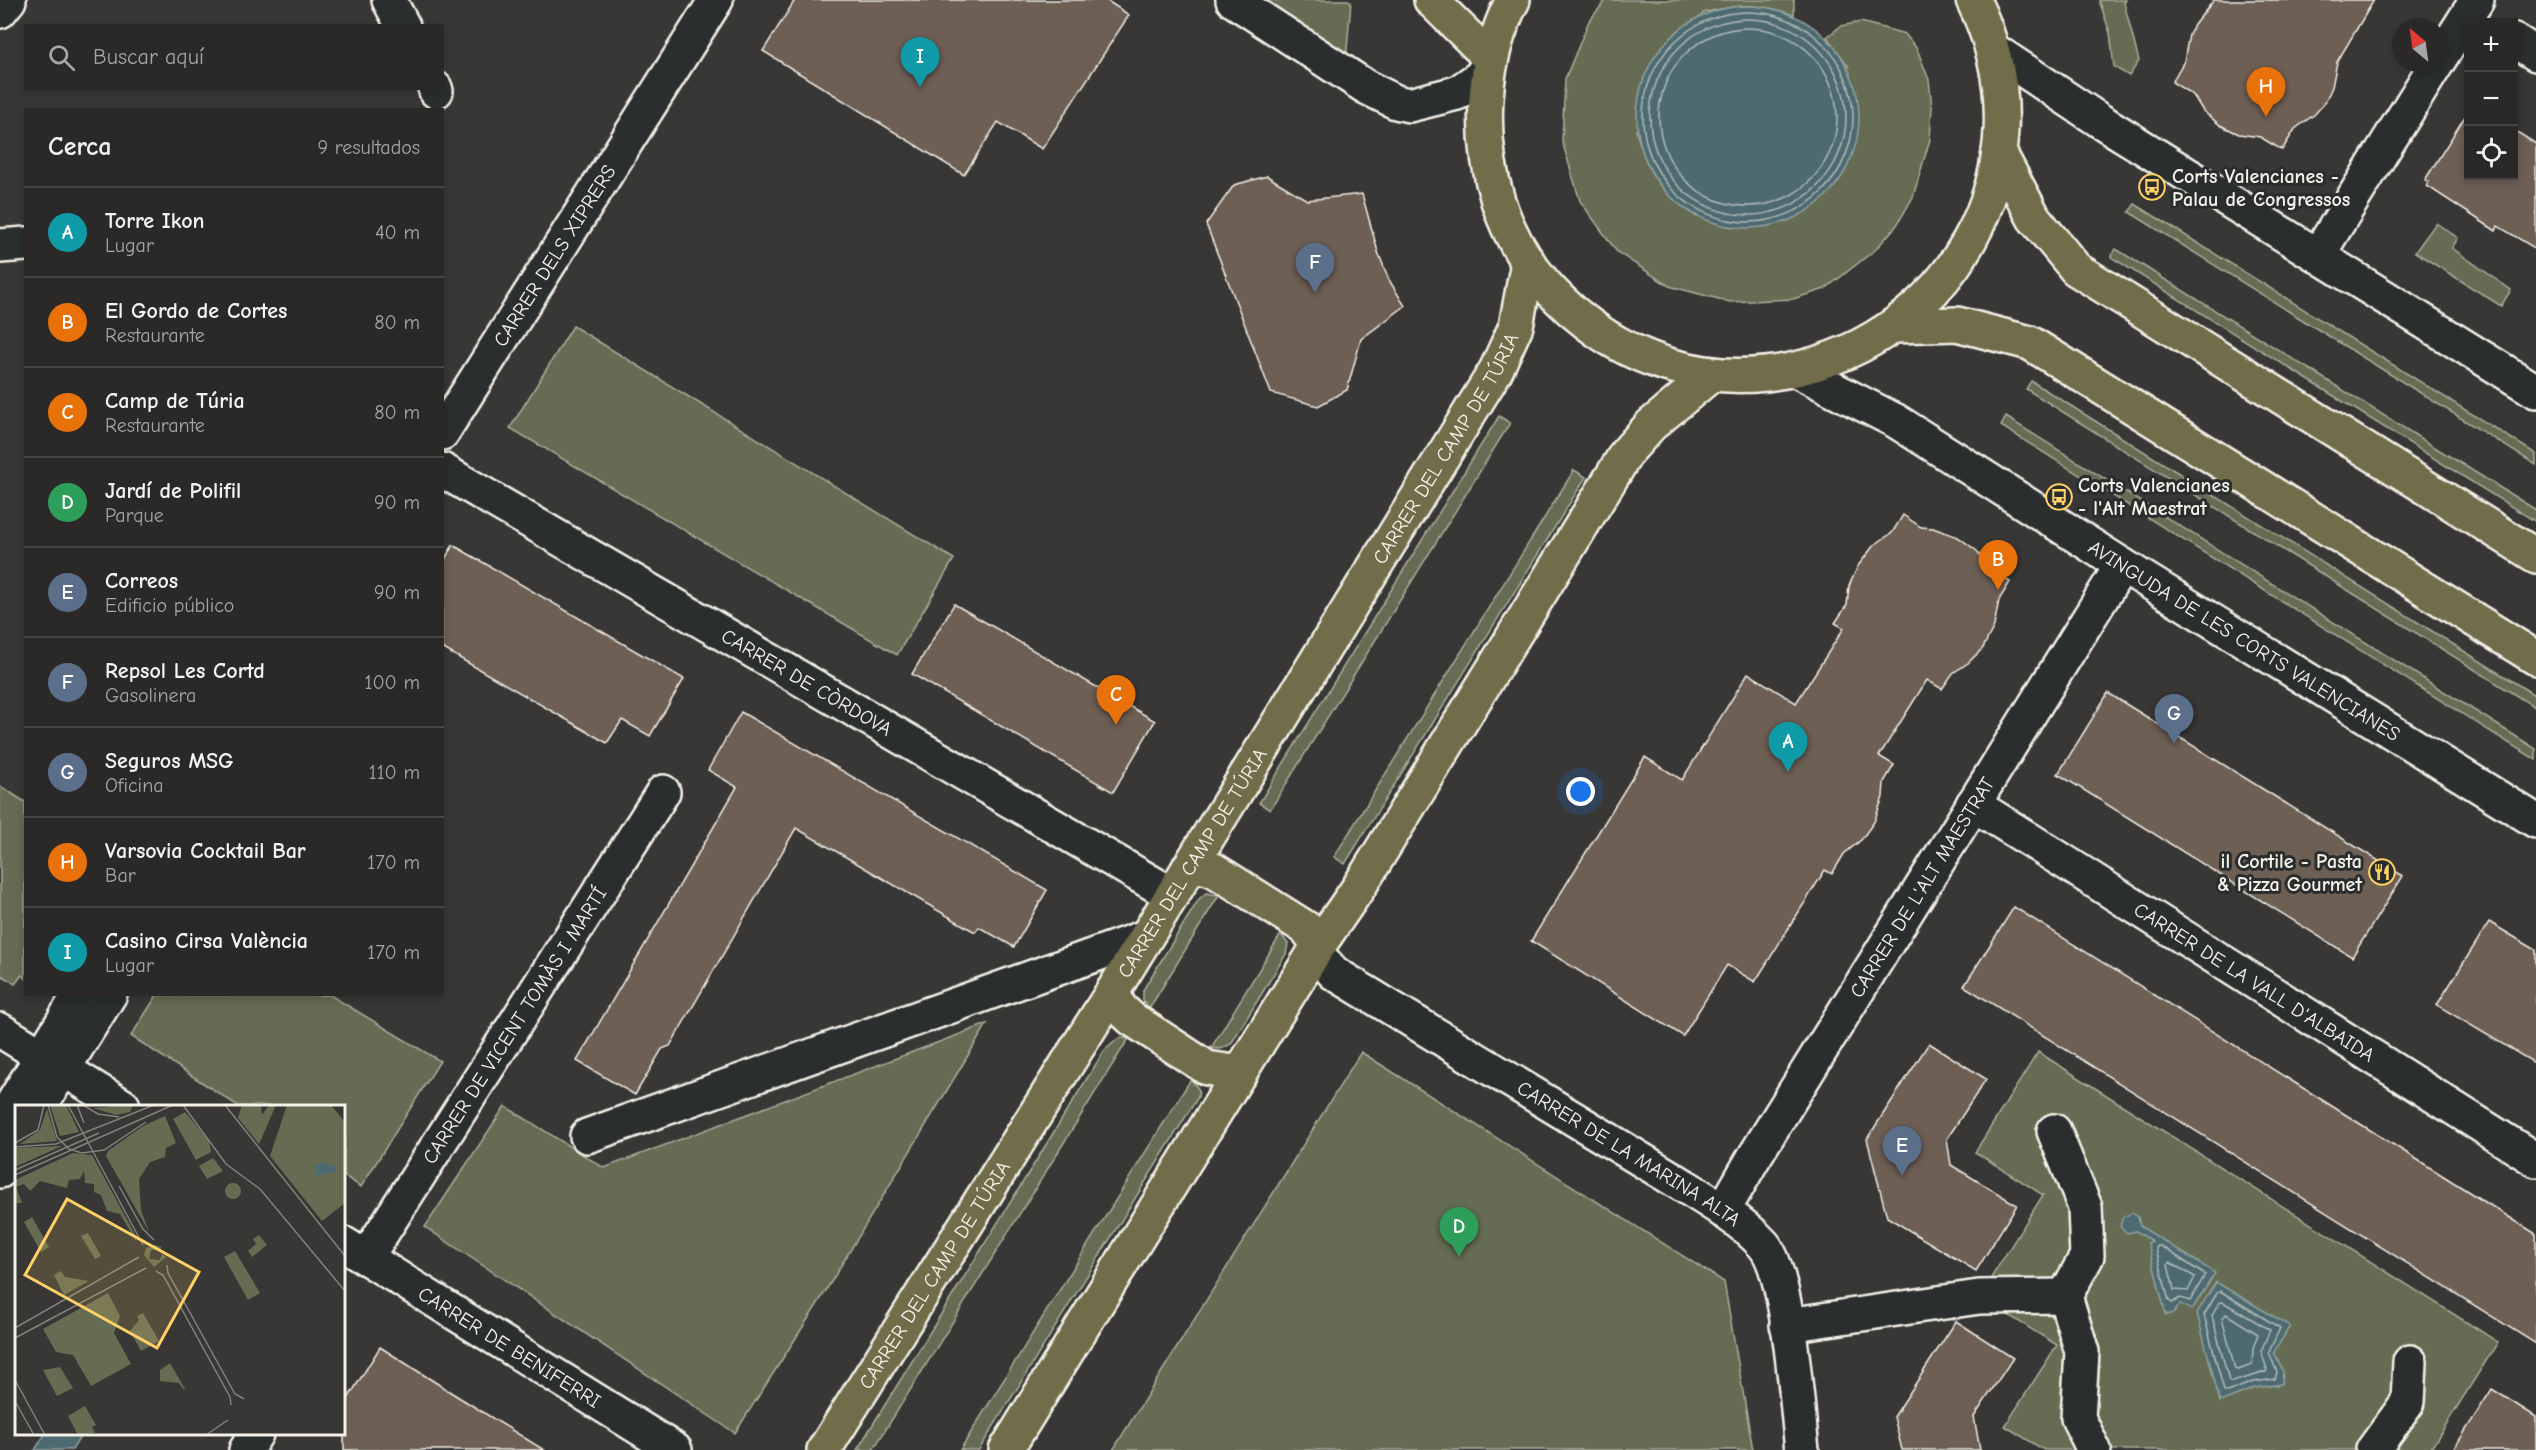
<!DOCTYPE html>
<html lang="es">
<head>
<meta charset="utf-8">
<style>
	body { margin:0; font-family:"Comic Neue",sans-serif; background:#323130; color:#f1f3f6 }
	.controls { position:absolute; right:18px; top:18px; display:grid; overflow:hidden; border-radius:0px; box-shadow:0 3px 9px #0003 }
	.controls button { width:54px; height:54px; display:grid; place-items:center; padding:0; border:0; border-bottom:2px solid #464545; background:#2a2928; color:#f1f3f6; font:30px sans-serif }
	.compass { position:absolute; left:2392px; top:18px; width:54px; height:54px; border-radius:50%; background:#2a2928; box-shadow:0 3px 9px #0003; rotate:331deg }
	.you { position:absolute; left:1581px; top:792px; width:21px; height:21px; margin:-15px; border:4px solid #fff; border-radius:50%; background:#1a73e8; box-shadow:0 0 0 9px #1a73e833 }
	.badge { display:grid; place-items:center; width:39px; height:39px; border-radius:50%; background:#d6ab8b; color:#fff; font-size:20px; font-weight:700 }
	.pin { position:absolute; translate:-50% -50px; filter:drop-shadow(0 2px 3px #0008) }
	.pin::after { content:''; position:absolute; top:32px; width:21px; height:18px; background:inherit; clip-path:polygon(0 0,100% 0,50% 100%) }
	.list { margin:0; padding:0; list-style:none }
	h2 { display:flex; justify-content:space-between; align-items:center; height:78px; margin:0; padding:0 24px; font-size:26px }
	h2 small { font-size:20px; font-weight:400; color:#a5a6a8 }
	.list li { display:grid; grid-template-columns:39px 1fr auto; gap:18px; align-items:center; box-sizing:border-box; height:90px; padding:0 24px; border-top:2px solid #464545 }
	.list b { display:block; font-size:22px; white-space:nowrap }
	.list p { margin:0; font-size:20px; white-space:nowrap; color:#a5a6a8 }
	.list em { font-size:20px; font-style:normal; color:#a5a6a8 }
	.icon { flex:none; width:33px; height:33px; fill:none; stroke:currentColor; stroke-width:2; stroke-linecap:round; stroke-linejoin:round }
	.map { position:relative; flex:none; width:2536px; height:1450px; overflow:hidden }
	.search { position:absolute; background:#2a2928; box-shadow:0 3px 9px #0003; left:24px; top:24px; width:420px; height:66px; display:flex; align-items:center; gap:15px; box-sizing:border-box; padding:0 21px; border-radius:0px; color:#a5a6a8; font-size:22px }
	.panel { position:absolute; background:#2a2928; box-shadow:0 3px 9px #0003; left:24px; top:108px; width:420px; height:888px; border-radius:0px }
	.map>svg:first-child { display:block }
	.green { fill:#666c52; stroke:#adae9d; stroke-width:1.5 }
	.water { fill:#4d6b71; stroke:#90a1a1; stroke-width:1.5 }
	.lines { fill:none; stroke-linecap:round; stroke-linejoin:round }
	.shore { stroke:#b1bbb8; stroke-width:1.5 }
	.building { fill:#6e5e54; stroke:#f4f1e8; stroke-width:1.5 }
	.minor-casing { stroke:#f4f1e8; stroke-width:38 }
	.major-casing { stroke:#f4f1e8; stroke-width:38 }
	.highway-casing { stroke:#f4f1e8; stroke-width:38 }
	.minor { stroke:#2a2d2e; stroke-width:33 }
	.major { stroke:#716d4b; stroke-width:33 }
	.highway { stroke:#716d4b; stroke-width:33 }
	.labels { text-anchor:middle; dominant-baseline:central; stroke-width:6; stroke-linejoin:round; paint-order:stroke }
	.poi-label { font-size:20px; font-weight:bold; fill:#f4f1e8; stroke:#2a2d2e; text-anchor:start }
	.street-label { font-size:20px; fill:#f4f1e8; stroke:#2a2d2e }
	.inset-road { fill:none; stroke:#83817d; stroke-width:1.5 }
	.view { fill:#ffd166; fill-opacity:0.15; stroke:#ffd166; stroke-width:3 }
	.inset-edge { fill:none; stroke:#f4f1e8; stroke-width:3 }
</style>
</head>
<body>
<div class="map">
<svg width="2536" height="1450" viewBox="0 0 2536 1450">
	<rect width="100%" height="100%" fill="#383736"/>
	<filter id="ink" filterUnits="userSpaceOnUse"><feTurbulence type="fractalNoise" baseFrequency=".0167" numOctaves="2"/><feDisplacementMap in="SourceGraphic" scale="12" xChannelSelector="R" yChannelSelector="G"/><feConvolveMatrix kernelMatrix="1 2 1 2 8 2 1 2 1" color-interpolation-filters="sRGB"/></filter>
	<g filter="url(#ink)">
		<g class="green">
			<polygon points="1247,0 1348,0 1351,2 1346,61"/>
			<path d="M 1606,0 L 1794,0 L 1794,15 C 1758,2 1740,4 1703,13 L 1636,131 C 1650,178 1657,188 1697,217 L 1849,67 L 1827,37 L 1841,26 L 1861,22 L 1905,34 L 1917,49 L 1929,80 L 1932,107 L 1930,139 L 1913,197 L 1897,225 L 1875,250 L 1825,289 L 1793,299 L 1730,302 L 1669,286 L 1617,252 L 1580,201 L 1562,141 L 1565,79 L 1589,21 Z"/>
			<polygon points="2099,0 2126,0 2124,3 2139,61 2129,76 2114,67 2110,33"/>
			<polygon points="2135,204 2536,454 2536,465 2129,212"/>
			<polygon points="2436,223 2458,238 2452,248 2511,290 2501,306 2415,252"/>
			<polygon points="2116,249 2536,510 2536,522 2111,257"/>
			<polygon points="573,326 954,559 897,655 510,428"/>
			<polygon points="2031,381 2536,696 2536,708 2026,389"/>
			<polygon points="1499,416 1510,423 1270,810 1259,803"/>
			<polygon points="2006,417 2536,749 2536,760 2001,426"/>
			<polygon points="1574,470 1586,477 1345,864 1334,857"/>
			<polygon points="0,786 25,802 25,978 22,975 15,984 0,974"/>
			<polygon points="1206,893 1219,895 1149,1009 1143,1000 1143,990 1199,899"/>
			<polygon points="1281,934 1288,944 1286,954 1231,1044 1221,1049 1211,1048"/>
			<polygon points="157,995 330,995 440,1061 361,1187 344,1176 344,1106 238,1106 131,1036"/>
			<polygon points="987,1024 822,1297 735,1433 425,1227 505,1106 604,1168"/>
			<polygon points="1119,1038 1129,1038 873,1450 857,1450 1104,1051"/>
			<polygon points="1361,1052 1724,1282 1753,1450 1113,1450"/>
			<polygon points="2038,1052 2498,1342 2430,1450 2044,1450 2005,1426 2057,1345 1979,1297 2043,1195 1975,1152"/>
			<polygon points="1191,1079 1199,1090 1198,1097 979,1450 960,1450"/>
		</g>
		<g class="water">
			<circle cx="1748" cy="117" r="111"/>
			<polygon points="2132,1213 2138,1217 2140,1226 2215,1273 2192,1310 2180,1304 2174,1313 2166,1315 2148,1243 2152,1241 2136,1231 2127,1233 2120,1226 2123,1217"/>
			<polygon points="2216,1282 2290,1326 2274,1352 2283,1372 2282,1384 2255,1388 2220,1402 2197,1313"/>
			<polygon points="45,1434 82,1434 72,1450 35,1450"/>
		</g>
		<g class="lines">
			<g class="shore">
				<circle cx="1748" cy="117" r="105"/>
				<circle cx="1748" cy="117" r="98"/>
				<circle cx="1748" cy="117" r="89"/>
				<polygon points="2157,1246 2161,1246 2205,1275 2190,1301 2180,1298 2172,1303 2169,1301 2156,1249"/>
				<polygon points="2169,1262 2195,1277 2188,1291 2174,1290 2168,1265"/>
				<polygon points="2220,1291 2280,1328 2269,1352 2277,1372 2275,1379 2253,1382 2227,1392 2224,1391 2204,1315 2217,1293"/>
				<polygon points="2223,1302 2270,1330 2261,1351 2267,1369 2266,1372 2232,1382 2229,1381 2212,1316 2219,1303"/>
				<polygon points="2226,1314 2258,1334 2253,1348 2252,1365 2238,1370 2235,1369 2222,1318"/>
			</g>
		</g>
		<g class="building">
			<polygon points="795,0 1106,0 1129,15 1042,149 998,122 964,175 763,51"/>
			<polygon points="2214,0 2374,0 2337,62 2332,87 2325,102 2315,114 2295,129 2282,150 2260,137 2239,134 2220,125 2203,111 2193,95 2172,82 2184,61 2189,35 2194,25"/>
			<polygon points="2469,110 2469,176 2514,176 2514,130 2536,144 2536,249 2498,226 2496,231 2427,186 2429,182 2425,180"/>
			<polygon points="1267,176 1307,200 1362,194 1378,252 1389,280 1405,306 1361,339 1347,390 1318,406 1271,393 1206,224 1234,185"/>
			<polygon points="1903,515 1921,527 1933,528 1958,537 1977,551 1992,571 2010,582 1999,600 1994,626 1983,648 1968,663 1953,673 1942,689 1927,680 1879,756 1894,765 1884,782 1883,797 1874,822 1861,840 1844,854 1832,874 1825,870 1755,982 1727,965 1683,1036 1531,941 1645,757 1682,780 1748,673 1796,703 1844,628 1835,623 1847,605 1849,586 1858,566 1874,545 1892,533"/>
			<polygon points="453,545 684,679 650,736 622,720 607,743 442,648 442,564"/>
			<polygon points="954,604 1155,721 1113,792 912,674"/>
			<polygon points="2108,693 2403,876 2352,957 2058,774"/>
			<polygon points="741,712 1047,890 1014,947 979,927 975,932 796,828 670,1046 662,1049 635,1095 577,1061 737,787 708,770"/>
			<polygon points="2014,907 2536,1234 2536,1344 1964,986"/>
			<polygon points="2489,922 2536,950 2536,1064 2437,1005"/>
			<polygon points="1929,1043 1986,1079 1947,1139 1951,1165 2017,1205 1976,1271 1887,1217 1867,1139"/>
			<polygon points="1956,1321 2013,1358 1974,1417 1980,1450 1902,1450 1894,1417"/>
			<polygon points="380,1347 452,1393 544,1450 344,1450 344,1405"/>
			<polygon points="2492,1389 2536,1417 2536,1450 2453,1450"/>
		</g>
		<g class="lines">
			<g class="minor-casing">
				<g id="minor">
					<polyline points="389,0 403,26"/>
					<polyline points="1233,0 1366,87 1396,102 1409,105 1457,93 1480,77 1491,62"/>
					<polyline points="0,11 9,0"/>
					<polyline points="2514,40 2536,54"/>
					<polyline points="1992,49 2099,120 2536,391"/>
					<polyline points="2437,63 2477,0"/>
					<polyline points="435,88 436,91"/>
					<polyline points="0,246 26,244"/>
					<polyline points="2318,255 2437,63"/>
					<path id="s1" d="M 1796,370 L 1896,421 L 2122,565 L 2536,821"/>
					<path id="s2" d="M 442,433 L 716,0"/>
					<path id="s3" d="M 442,470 L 1171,894"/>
					<path id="s4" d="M 1973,804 L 2536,1160"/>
					<path id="s5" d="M 1315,952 L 1334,973 L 1678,1182 C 1707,1200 1740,1219 1763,1244 C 1789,1272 1797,1407 1802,1450"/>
					<polyline points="0,1030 123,1106"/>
					<polyline points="40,1106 110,994"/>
					<polyline points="0,1124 80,994"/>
					<polyline points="2054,1131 2085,1207 2087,1256 2065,1296 2082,1352 2078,1418 2094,1450"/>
					<polyline points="587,1136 1145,937"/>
					<polyline points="0,1171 16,1144"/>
					<path id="s6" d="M 1723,1211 L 1753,1159 L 2122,565"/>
					<path id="s7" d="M 344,1244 L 675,1450"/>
					<path id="s8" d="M 366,1258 L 663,792"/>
					<polyline points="1787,1325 1979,1297 2065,1296"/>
					<polyline points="246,1450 256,1434"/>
					<polyline points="2373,1450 2408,1402 2410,1362"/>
				</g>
			</g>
			<g class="major-casing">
				<g id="major">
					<path d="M 1513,0 C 1481,60 1478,137 1498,201 C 1514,251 1546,292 1587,323 C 1637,362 1703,381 1766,374 C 1948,353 2056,166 1973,0"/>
					<polyline points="1999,152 2034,218 2076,269 2536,556"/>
					<polyline points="1895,326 1957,324 2030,343 2536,658"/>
					<polyline points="1189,867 1202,866 1214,870 1306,928 1319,945"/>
					<polyline points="1113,991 1119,1007 1132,1019 1207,1068 1240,1073"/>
					<path id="s9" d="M 824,1450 L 1113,991 L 1496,370 L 1516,326 L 1528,262"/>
					<polyline points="1006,1450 1319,945 1359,887 1627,452 1651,425 1712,374"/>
				</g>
			</g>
			<g class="highway-casing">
				<polyline id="highway" points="1431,0 1490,58"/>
			</g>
			<use href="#minor" class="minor"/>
			<use href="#major" class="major"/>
			<use href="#highway" class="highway"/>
		</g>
	</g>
	<defs>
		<g id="bus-ring" transform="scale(1.35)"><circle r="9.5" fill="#2a2d2e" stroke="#ffd166" stroke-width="1.5"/><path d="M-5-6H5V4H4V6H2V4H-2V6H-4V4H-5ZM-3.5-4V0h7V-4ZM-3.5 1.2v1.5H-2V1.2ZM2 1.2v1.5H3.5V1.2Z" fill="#ffd166"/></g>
		<g id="restaurant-ring" transform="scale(1.35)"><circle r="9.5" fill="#2a2d2e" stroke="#ffd166" stroke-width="1.5"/><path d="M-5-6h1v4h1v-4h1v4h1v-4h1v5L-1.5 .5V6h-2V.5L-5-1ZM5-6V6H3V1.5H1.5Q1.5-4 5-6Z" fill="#ffd166"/></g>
	</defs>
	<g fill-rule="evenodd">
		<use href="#bus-ring" x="2152" y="187"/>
		<use href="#bus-ring" x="2059" y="497"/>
		<use href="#restaurant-ring" x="2382" y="872"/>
	</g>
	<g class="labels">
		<g class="poi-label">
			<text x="2172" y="176">Corts Valencianes -<tspan x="2172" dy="23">Palau de Congressos</tspan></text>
			<text x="2078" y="485">Corts Valencianes<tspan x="2078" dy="23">- l'Alt Maestrat</tspan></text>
			<text x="2362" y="861" text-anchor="end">il Cortile - Pasta<tspan x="2362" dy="23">&amp; Pizza Gourmet</tspan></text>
		</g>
		<g class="street-label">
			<text stroke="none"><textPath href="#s2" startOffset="210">CARRER DELS XIPRERS</textPath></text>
			<text stroke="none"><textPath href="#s9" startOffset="1179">CARRER DEL CAMP DE TÚRIA</textPath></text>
			<text stroke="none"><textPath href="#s1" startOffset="524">AVINGUDA DE LES CORTS VALENCIANES</textPath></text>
			<text stroke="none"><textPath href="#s3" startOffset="422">CARRER DE CÒRDOVA</textPath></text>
			<text stroke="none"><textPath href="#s9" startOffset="693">CARRER DEL CAMP DE TÚRIA</textPath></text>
			<text stroke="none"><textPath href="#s6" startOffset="380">CARRER DE L'ALT MAESTRAT</textPath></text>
			<text stroke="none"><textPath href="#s4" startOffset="333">CARRER DE LA VALL D'ALBAIDA</textPath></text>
			<text stroke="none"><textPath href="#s8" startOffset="276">CARRER DE VICENT TOMÀS I MARTÍ</textPath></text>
			<text stroke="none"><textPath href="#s5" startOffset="374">CARRER DE LA MARINA ALTA</textPath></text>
			<text stroke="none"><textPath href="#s9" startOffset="207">CARRER DEL CAMP DE TÚRIA</textPath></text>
			<text stroke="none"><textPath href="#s7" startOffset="195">CARRER DE BENIFERRI</textPath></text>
		</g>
	</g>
	<g transform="translate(15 1105)">
		<rect width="330" height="330" fill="#383736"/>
		<path d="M 35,0 L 51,0 L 64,27 L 45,31 ZM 118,0 L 115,7 L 101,10 L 78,3 ZM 227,0 L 246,0 L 247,10 L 254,0 L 261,0 L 244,39 L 223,13 ZM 272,0 L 316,0 L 330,17 L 330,98 L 307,116 L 255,51 ZM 32,4 L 42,36 L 5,39 L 25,25 ZM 170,7 L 194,36 L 196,47 L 181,55 L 158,14 ZM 150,11 L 161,38 L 151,43 L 150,52 L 135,57 L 124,74 L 126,105 L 134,127 L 91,51 L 93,46 L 128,21 ZM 47,41 L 0,62 L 0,43 ZM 58,48 L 77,50 L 122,133 L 121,136 L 105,109 L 92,106 L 86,90 L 79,87 L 79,79 L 70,78 L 69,66 L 65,74 L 54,75 L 52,83 L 25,76 L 15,86 L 9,79 L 1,82 L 7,98 L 0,98 L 0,75 ZM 198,53 L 208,66 L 192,74 L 184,61 ZM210 86a8 8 0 1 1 16 0a8 8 0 1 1-16 0ZM 17,112 L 34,142 L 26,147 L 9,117 ZM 73,128 L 86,151 L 80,154 L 66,131 ZM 244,130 L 252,140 L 237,152 L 233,146 L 241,139 L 238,134 ZM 140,140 L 146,142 L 146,145 L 136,145 L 134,154 L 145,155 L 147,149 L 151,152 L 139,162 L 129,150 L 131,143 ZM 220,146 L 245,188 L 233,195 L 209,152 ZM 46,166 L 50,172 L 74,176 L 49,190 L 39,170 ZM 93,188 L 105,211 L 99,228 L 116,259 L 76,281 L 58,250 L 41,247 L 28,224 ZM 128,208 L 144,236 L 126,246 L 115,226 L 124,215 L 122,211 ZM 155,258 L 170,284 L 169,285 L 164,278 L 145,276 L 145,265 ZM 45,262 L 58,283 L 42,291 L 28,265 ZM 70,301 L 81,320 L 77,322 L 80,328 L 63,330 L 53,311 Z" fill="#666c52"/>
		<path d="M 308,58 L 320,61 L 321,67 L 301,71 L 300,61 Z" fill="#4d6b71"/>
		<path class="inset-road" d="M 33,0 L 42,32 L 54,44 L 67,48 L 89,45 L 131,17M 53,0 L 128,140M 62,0 L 69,18M 68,0 L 83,9 L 104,12M 73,0 L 92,0M 168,0 L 211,59 L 245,84 L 330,186M 210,0 L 330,151M 0,38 L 23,25 L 29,0M 0,42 L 41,39 L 139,0M 0,65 L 84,28M 0,70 L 158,0M 104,81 L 128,124 L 139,135M 152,160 L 153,168 L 220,289 L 229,294M 141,166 L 148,170 L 215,292 L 216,300M 0,223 L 124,152M 0,233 L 131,163M 0,275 L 30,330M 0,296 L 19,330M 191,330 L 213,315"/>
		<path class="view" d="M 52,94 L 184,167 L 142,243 L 10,170 Z"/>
		<rect width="330" height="330" class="inset-edge"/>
	</g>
</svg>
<div class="controls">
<button>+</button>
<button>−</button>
<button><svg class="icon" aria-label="locate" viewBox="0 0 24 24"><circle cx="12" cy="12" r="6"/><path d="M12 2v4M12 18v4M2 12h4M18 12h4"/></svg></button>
</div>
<svg class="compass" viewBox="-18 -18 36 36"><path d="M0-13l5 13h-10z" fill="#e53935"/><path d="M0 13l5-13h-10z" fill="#a5a6a8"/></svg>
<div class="you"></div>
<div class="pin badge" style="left:1788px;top:772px;background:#0f9aa8">A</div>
<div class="pin badge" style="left:1998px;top:590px;background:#e8710a">B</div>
<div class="pin badge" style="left:1116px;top:725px;background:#e8710a">C</div>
<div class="pin badge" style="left:1459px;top:1257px;background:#2e9e5b">D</div>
<div class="pin badge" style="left:1902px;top:1176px;background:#5c6f8a">E</div>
<div class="pin badge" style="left:1315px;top:293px;background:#5c6f8a">F</div>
<div class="pin badge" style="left:2174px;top:744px;background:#5c6f8a">G</div>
<div class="pin badge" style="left:2266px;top:117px;background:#e8710a">H</div>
<div class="pin badge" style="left:920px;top:87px;background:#0f9aa8">I</div>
<div class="search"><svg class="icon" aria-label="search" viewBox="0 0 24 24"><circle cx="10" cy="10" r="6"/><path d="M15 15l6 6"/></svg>Buscar aquí</div>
<section class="panel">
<h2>Cerca<small>9 resultados</small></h2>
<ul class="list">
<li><span class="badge" style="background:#0f9aa8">A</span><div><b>Torre Ikon</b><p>Lugar</p></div><em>40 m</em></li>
<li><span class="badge" style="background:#e8710a">B</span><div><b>El Gordo de Cortes</b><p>Restaurante</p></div><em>80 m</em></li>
<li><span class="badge" style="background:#e8710a">C</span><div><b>Camp de Túria</b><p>Restaurante</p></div><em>80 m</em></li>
<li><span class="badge" style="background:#2e9e5b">D</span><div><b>Jardí de Polifil</b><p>Parque</p></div><em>90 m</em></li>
<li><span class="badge" style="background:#5c6f8a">E</span><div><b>Correos</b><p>Edificio público</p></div><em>90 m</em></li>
<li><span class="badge" style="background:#5c6f8a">F</span><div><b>Repsol Les Cortd</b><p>Gasolinera</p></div><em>100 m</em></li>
<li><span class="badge" style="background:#5c6f8a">G</span><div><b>Seguros MSG</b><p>Oficina</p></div><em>110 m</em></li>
<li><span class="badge" style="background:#e8710a">H</span><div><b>Varsovia Cocktail Bar</b><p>Bar</p></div><em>170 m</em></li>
<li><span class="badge" style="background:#0f9aa8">I</span><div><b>Casino Cirsa València</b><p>Lugar</p></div><em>170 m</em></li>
</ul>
</section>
</div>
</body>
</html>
